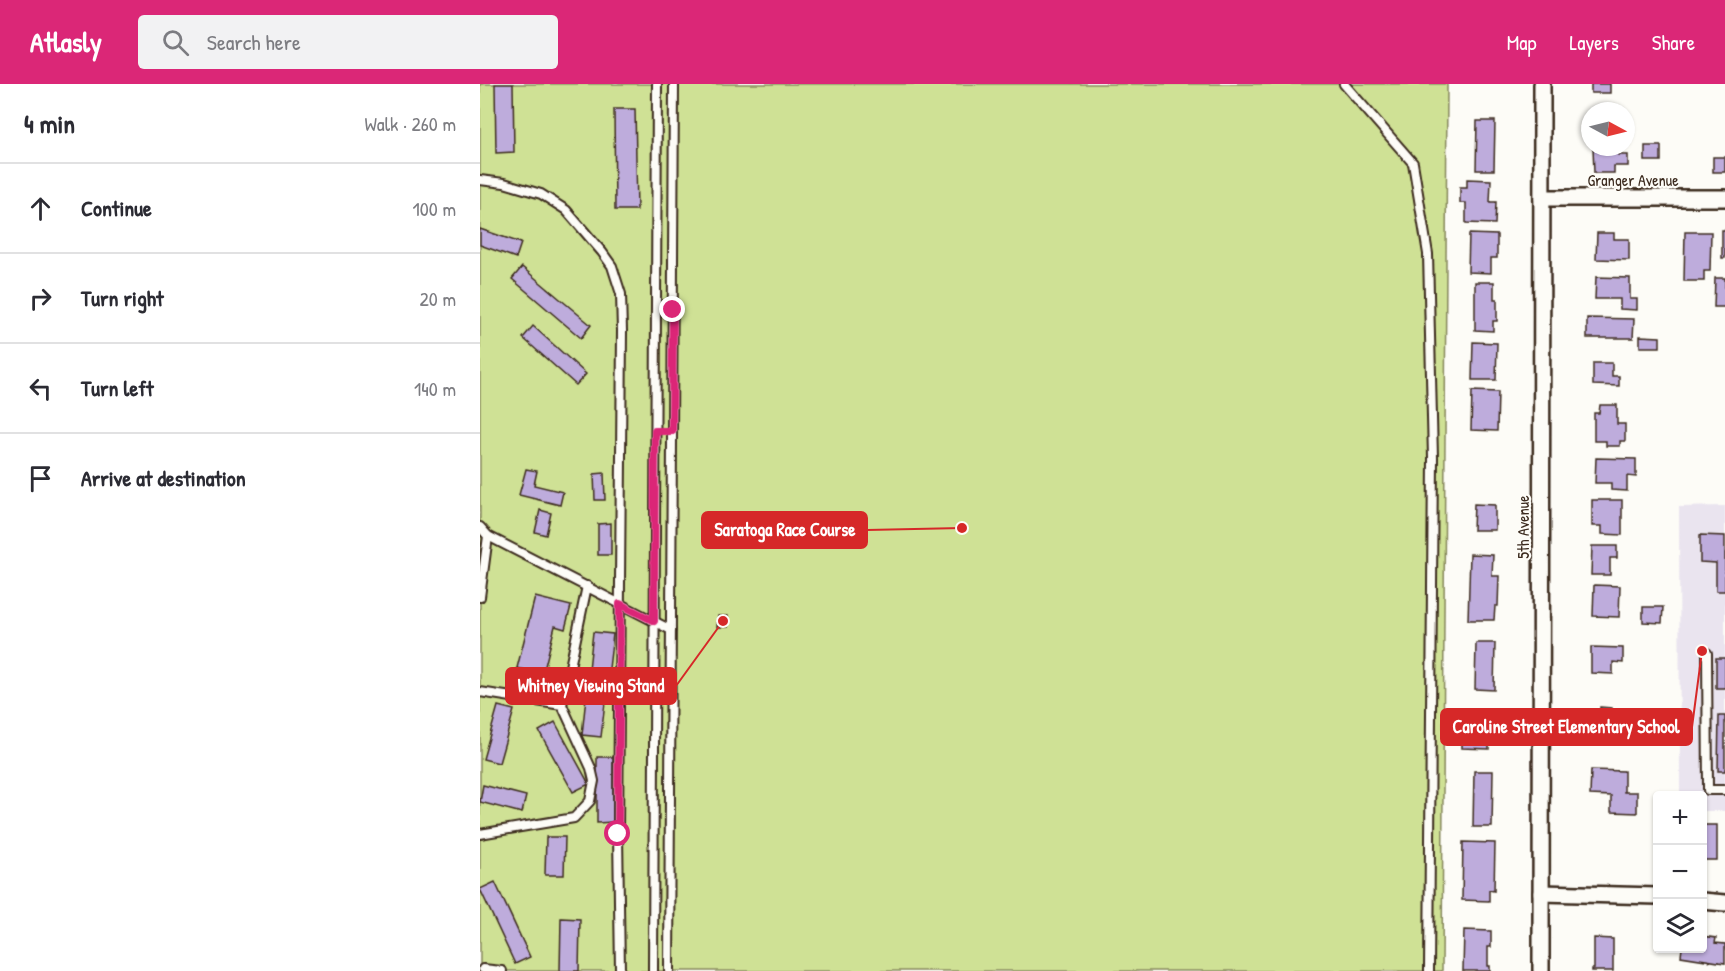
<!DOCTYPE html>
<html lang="en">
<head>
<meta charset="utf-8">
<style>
	body { margin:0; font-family:"Patrick Hand",sans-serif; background:#f2f2f3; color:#2b2b33 }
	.controls { position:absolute; right:18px; bottom:18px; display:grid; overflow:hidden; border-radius:6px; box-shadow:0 2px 4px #0004 }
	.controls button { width:54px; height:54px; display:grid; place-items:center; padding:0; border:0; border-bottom:2px solid #e1e1e2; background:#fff; color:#2b2b33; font:30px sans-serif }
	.compass { position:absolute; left:1101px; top:18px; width:54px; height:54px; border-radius:50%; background:#fff; box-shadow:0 2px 4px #0004; rotate:97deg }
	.stop { position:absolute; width:18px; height:18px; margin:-14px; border:4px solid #db2777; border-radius:50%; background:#fff }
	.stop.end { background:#db2777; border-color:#fff; box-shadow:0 2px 6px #0008 }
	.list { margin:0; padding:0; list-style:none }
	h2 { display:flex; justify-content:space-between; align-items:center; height:78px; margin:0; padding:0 24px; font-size:26px }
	h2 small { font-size:20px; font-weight:400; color:#7c7c81 }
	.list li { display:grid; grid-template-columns:39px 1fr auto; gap:18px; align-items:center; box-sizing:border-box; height:90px; padding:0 24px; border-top:2px solid #e1e1e2 }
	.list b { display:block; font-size:22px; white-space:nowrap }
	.list em { font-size:20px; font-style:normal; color:#7c7c81 }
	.icon { flex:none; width:33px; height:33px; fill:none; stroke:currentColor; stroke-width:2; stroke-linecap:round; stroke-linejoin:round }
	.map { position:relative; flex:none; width:1245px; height:887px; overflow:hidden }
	header { display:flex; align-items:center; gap:36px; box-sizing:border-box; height:84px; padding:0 30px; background:#db2777; color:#fff }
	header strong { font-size:28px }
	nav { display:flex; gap:33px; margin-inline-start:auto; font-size:21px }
	.search { width:420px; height:54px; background:#f2f2f3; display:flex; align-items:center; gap:15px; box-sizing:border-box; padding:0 21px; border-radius:6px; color:#7c7c81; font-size:22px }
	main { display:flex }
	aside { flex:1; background:#fff }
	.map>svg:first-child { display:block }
	.built { fill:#eae4ef }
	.green { fill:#cfe195; stroke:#85865a; stroke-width:1.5 }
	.building { fill:#beacdc; stroke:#3b2a1e; stroke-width:1.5 }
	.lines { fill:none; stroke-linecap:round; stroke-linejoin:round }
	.lane-casing { stroke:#3b2a1e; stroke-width:12 }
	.street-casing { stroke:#3b2a1e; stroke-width:20 }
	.lane { stroke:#fdfcf7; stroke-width:8 }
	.street { stroke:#fdfcf7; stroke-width:15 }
	.route { stroke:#db2777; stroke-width:8 }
	.labels { text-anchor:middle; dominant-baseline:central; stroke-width:4.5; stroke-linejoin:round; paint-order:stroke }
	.street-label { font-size:16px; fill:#3b2a1e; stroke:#fdfcf7 }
	.leader { fill:none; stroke:#d62828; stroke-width:2 }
	.callout-dot { fill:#d62828; stroke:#fdfcf7; stroke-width:2 }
	.callout { fill:#d62828; stroke:#d62828; stroke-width:2 }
	.callout-label { font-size:18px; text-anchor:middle; font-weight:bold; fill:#fff }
</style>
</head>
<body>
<header>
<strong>Atlasly</strong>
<div class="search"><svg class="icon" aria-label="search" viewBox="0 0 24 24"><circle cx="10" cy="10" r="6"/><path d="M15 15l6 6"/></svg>Search here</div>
<nav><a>Map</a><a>Layers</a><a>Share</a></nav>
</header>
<main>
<aside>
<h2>4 min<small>Walk · 260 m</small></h2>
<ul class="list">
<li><svg class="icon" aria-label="ahead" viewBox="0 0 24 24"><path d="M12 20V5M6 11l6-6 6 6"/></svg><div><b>Continue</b></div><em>100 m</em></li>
<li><svg class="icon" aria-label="right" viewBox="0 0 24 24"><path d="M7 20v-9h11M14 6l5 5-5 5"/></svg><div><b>Turn right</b></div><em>20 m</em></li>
<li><svg class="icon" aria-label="left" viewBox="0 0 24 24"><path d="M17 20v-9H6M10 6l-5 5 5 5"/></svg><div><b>Turn left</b></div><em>140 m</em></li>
<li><svg class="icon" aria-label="arrive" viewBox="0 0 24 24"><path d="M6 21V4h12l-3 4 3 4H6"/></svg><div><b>Arrive at destination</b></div></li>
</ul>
</aside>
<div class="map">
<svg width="1245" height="887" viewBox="0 0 1245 887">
	<rect width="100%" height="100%" fill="#fdfcf7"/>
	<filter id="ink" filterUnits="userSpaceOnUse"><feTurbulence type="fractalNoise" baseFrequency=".0167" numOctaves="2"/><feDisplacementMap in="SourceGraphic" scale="12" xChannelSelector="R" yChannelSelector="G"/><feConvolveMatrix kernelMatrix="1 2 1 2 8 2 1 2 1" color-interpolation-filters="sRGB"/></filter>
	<g filter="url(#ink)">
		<polygon class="built" points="1245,422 1245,727 1223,727 1222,712 1200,711 1199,423"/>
		<polygon class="green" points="0,0 967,0 962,887 0,887"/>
		<g class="building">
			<polygon points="15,0 33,0 34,68 16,69"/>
			<rect x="1111" y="0" width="19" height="9"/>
			<polygon points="134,25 155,25 157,126 135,126"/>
			<polygon points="1112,25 1129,25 1130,27 1112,27"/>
			<polygon points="997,37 1015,37 1014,86 996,86"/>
			<rect x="1165" y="62" width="16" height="15"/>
			<polygon points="1113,63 1139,63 1139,71 1148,71 1148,82 1134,82 1134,89 1114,89"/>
			<rect x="1233" y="73" width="12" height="15"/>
			<polygon points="987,95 1011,96 1010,118 1016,118 1015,140 986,139 986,119 980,119 980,103 987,103"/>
			<polygon points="0,145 41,159 36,174 0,161"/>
			<rect x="1242" y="146" width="3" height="28"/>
			<polygon points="1205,148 1231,148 1230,187 1224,187 1224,197 1204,197"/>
			<polygon points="1117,149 1134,149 1134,155 1149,155 1149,176 1116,175"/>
			<polygon points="989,150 1017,151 1017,174 1011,174 1011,189 988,188"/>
			<polygon points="42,183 111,241 101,254 32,195"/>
			<polygon points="1116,193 1150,194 1150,215 1157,215 1157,226 1140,225 1140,215 1115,215"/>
			<polygon points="1235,194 1245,194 1245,223 1234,223"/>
			<polygon points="995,198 1014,198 1014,215 1017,215 1017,237 1013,237 1013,247 995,246"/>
			<polygon points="1107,234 1154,235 1153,254 1107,254"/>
			<polygon points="53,242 106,290 96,301 43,254"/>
			<polygon points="1160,252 1180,253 1180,263 1160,263"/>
			<polygon points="993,258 1017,259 1016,296 992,296"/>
			<polygon points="1113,279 1132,279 1132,292 1139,292 1139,302 1113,301"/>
			<polygon points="992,307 1018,308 1017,347 991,346"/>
			<polygon points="1120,321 1137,321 1137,340 1145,340 1145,357 1140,357 1140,362 1126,362 1126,357 1114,357 1114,329 1119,329"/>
			<polygon points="1116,374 1156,375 1156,393 1147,392 1147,407 1131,406 1131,399 1115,399"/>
			<polygon points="46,385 57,387 54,401 83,408 80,421 39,411"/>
			<polygon points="124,389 125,416 115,416 114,390"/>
			<polygon points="1112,416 1142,416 1142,451 1122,450 1122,442 1112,442"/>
			<polygon points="994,420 1015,421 1015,446 993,446"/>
			<polygon points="60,426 71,429 66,451 55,448"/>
			<polygon points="131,439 131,471 118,471 118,440"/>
			<polygon points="1220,451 1245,452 1245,507 1236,507 1236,479 1220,478"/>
			<polygon points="1112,462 1137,462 1137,474 1130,474 1130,491 1111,491"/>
			<polygon points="990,470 1013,471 1012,492 1019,492 1018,522 1015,522 1014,536 988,536"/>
			<polygon points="1114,501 1140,502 1139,533 1113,532"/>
			<polygon points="55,513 91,522 85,545 75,542 63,590 37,584"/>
			<polygon points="1163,523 1183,523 1182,539 1163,538"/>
			<polygon points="238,532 248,532 248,543 237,543"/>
			<polygon points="113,548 133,550 121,653 102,651"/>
			<polygon points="996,559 1015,559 1014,606 995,605"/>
			<polygon points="1111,563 1143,564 1143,579 1133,578 1133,590 1111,589"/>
			<rect x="1236" y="574" width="9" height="30"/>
			<polygon points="18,622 34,626 19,679 3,675"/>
			<polygon points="1120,623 1132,624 1132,656 1118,656 1118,650 1110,650 1110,630 1120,630"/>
			<polygon points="1239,632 1245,632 1245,687 1238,687"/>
			<polygon points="996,634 1015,634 1015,658 1009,658 1009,665 982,664 982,648 996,648"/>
			<polygon points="75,638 109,700 93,708 59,647"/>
			<polygon points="117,673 133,673 133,738 117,739"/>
			<polygon points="1111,686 1144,687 1144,708 1157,708 1157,729 1131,728 1131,712 1110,711"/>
			<polygon points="994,687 1013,687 1012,743 993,743"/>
			<polygon points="3,701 46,712 42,729 0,718"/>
			<rect x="1222" y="741" width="15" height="35"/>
			<polygon points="66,753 85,753 84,791 65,791"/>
			<polygon points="983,758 1015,759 1014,807 1009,806 1009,817 982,816"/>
			<polygon points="15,798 50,873 35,880 0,805"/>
			<polygon points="81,834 100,835 99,887 80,887"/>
			<polygon points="984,846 1011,847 1011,863 1008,863 1008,882 1010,882 1010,887 983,887"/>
			<polygon points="1222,852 1236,854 1235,859 1245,860 1245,879 1201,872 1202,864 1222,864"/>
			<polygon points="1114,854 1133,855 1133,887 1112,887 1112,885 1114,885"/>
		</g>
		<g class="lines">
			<g class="lane-casing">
				<g id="lane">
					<polyline points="864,0 933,79 948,170 953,374 949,887"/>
					<polyline points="0,96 24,99 61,110 86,126 122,168 132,182 141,210 142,247 138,750 140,887"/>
					<polyline points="0,443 8,452 0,513"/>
					<polyline points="8,452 191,546"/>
					<polyline points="1227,569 1228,706 1245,706"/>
					<polyline points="0,608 82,621 107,502"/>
					<polyline points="0,750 94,734 110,717 114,697 111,684 82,621"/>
					<polyline points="3,885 22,887"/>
					<polyline points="173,887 177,0"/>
					<polyline points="189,887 194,0"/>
				</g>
			</g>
			<g class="street-casing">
				<g id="street">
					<polyline points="1062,114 1245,114"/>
					<polyline points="1061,809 1178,812"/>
					<polyline points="1222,817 1245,819"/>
					<polyline points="1061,887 1062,0"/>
				</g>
			</g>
			<use href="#lane" class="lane"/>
			<use href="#street" class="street"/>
		</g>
	</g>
	<g class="lines" filter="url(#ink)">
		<polyline class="route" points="138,750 140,520 174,537 175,347 192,347 193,226"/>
	</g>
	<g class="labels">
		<g class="street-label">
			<text x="1153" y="96">Granger Avenue</text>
			<text transform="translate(1043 443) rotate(-90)">5th Avenue</text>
		</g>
	</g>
	<path class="leader" d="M482 444L387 446M243 537L196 602M1222 567L1212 643"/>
	<g class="callout-dot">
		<circle cx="482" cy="444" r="6"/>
		<circle cx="243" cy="537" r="6"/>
		<circle cx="1222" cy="567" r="6"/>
	</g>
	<g class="callout">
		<rect x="222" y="428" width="165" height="36" rx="6"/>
		<rect x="26" y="584" width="170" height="36" rx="6"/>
		<rect x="961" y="625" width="251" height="36" rx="6"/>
	</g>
	<g class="callout-label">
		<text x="305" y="452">Saratoga Race Course</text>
		<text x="111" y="608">Whitney Viewing Stand</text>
		<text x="1086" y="649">Caroline Street Elementary School</text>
	</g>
</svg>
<div class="controls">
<button>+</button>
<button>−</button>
<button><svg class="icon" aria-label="layers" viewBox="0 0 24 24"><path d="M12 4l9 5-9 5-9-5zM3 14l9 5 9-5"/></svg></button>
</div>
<svg class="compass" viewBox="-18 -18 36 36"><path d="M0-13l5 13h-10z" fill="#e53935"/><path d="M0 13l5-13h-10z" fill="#7c7c81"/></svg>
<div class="stop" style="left:138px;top:750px"></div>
<div class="stop end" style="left:193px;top:226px"></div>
</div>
</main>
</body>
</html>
